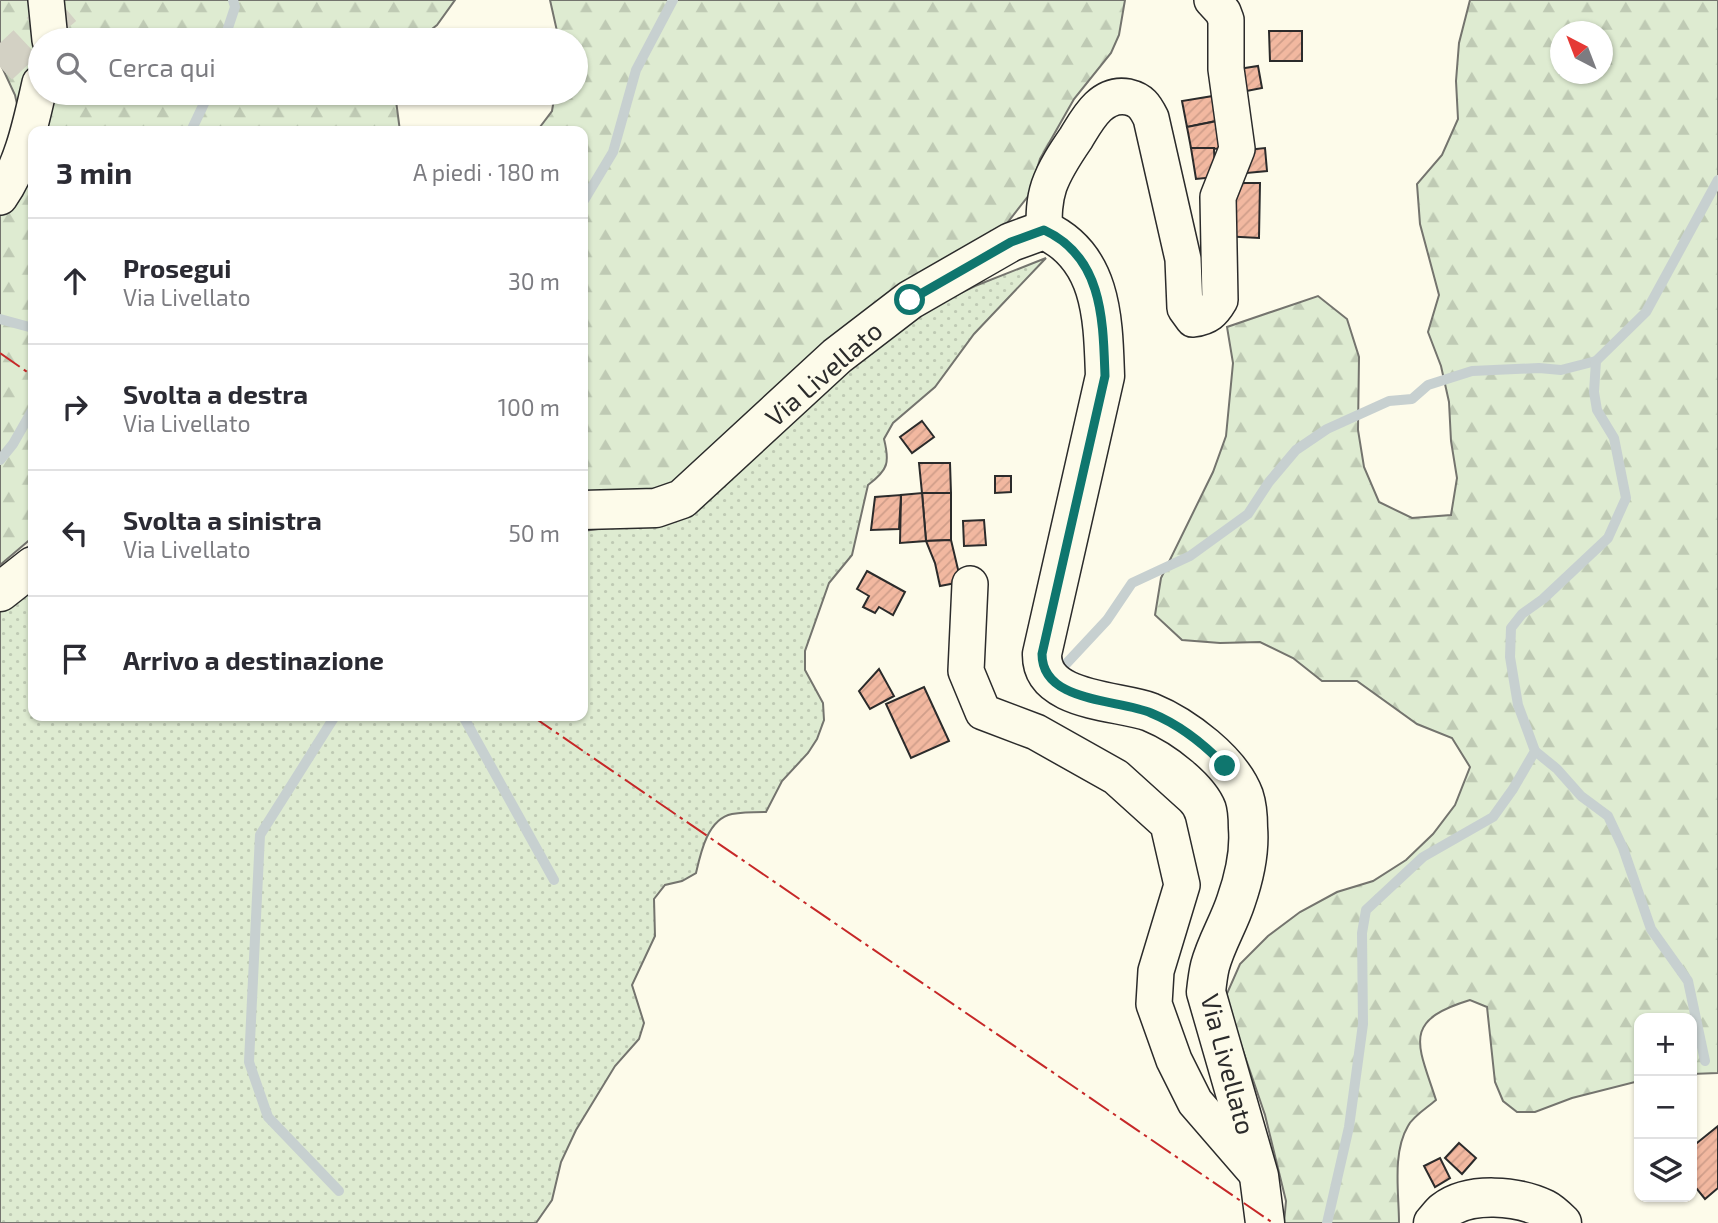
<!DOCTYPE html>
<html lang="it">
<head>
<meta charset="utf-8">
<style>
	body { margin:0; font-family:"Exo 2",sans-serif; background:#f2f2f3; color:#2b2b33 }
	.controls { position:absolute; right:21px; bottom:21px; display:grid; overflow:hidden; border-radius:14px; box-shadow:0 2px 5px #0004 }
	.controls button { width:63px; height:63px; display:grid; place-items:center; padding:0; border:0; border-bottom:2px solid #e1e1e2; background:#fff; color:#2b2b33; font:35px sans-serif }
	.compass { position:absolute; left:1550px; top:21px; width:63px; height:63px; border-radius:50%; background:#fff; box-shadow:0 2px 5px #0004; rotate:318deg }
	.stop { position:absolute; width:21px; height:21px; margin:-16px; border:5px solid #0f766e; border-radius:50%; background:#fff }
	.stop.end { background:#0f766e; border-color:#fff; box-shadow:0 2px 7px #0008 }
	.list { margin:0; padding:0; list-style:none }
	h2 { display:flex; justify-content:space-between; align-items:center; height:91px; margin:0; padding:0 28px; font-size:30px }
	h2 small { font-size:23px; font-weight:400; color:#7c7c81 }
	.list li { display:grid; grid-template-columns:46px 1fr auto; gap:21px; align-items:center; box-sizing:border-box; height:126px; padding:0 28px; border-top:2px solid #e1e1e2 }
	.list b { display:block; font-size:26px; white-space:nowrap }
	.list p { margin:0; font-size:23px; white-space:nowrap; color:#7c7c81 }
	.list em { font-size:23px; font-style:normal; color:#7c7c81 }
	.icon { flex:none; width:38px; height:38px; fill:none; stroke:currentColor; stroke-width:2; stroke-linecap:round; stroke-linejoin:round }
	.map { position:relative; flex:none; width:1718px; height:1223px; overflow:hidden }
	.search { position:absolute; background:#fff; box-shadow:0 2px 5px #0004; left:28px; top:28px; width:560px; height:77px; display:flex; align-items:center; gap:18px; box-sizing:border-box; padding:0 24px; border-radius:38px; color:#7c7c81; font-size:26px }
	.panel { position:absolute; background:#fff; box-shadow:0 2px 5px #0004; left:28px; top:126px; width:560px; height:595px; border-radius:14px }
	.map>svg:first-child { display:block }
	.green { fill:url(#green-dots); stroke:#74746e; stroke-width:2 }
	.forest { fill:url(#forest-firs); stroke:#74746e; stroke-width:2; fill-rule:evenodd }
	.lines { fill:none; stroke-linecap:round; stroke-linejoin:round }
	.stream { stroke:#c7d0d0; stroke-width:10 }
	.building { fill:url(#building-hatch); stroke:#2b2b2b; stroke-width:2 }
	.minor-tunnel { stroke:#d3d1c4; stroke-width:35; stroke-dasharray:35 18; stroke-linecap:butt }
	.minor-casing { stroke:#2b2b2b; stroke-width:38 }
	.major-casing { stroke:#2b2b2b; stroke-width:41 }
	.minor { stroke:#fdfbea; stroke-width:35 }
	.major { stroke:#fdfbea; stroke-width:38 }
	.power { stroke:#c62828; stroke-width:2; stroke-dasharray:24 5 3.5 5; stroke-linecap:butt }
	.route { stroke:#0f766e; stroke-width:9 }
	.labels { text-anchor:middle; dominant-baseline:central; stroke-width:5; stroke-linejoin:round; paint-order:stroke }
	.street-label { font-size:26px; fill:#2b2b2b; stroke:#fdfbea }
</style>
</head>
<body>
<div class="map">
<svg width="1718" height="1223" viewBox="0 0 1718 1223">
	<defs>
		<pattern id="green-dots" width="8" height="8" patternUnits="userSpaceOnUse" patternTransform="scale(1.75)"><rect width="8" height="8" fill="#deebd1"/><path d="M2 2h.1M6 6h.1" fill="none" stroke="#bfcab4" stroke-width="1.8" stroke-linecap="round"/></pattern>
		<pattern id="forest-firs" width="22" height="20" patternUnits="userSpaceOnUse" patternTransform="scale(1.75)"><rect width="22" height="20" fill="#deebd1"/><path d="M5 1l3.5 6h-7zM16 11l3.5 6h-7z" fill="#bfcab4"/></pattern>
		<pattern id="building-hatch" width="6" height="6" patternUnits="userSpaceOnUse" patternTransform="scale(1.75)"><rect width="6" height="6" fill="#f2b8a0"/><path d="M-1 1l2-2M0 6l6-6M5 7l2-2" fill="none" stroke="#d09e8a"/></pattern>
	</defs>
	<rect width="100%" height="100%" fill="#fdfbea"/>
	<path class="green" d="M 1046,258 L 974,334 L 935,387 L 893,423 L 884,439 C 890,463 888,470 868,485 L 852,555 L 829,583 L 805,651 L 805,670 L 823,703 L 824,720 L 817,739 L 808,753 L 782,781 L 766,812 C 755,812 743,812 732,814 C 708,819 701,851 696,873 L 682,881 L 665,885 L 654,899 L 655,936 L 632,985 L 644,1023 L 639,1039 L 615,1066 L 576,1130 L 561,1162 L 552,1200 L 536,1223 L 0,1223 L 0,609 L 33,583 L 33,716 L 583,716 L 583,531 L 665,520 L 913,316 L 975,286 Z"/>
	<g class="forest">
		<polygon points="0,0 455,0 437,25 418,40 40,40 40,93 395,93 400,131 33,131 33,537 0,565 0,186 23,131 15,95 0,63"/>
		<polygon points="550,0 1125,0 1119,35 1111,53 1074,99 1040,159 1029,195 1004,227 665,488 583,493 583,131 537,131 552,111 555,93 576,93 576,40 559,40"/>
		<path d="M 1470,0 L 1718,0 L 1718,1073 L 1692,1074 L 1692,1018 L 1639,1018 L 1639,1081 L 1572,1098 L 1535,1112 L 1517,1112 L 1503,1101 L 1495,1082 L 1487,1007 L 1470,1000 C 1401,1021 1418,1044 1436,1100 C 1427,1108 1413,1116 1408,1126 C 1392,1153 1399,1193 1399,1223 L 1284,1223 L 1286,1201 L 1265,1115 L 1225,998 L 1240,964 L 1268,936 L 1300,912 L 1337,892 L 1373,881 L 1406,860 L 1433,834 L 1455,805 L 1470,767 L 1452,738 L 1417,724 L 1357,681 L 1322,681 L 1293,658 L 1260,642 L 1220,643 L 1182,640 L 1155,615 L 1161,578 L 1213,472 L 1226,436 L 1233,363 L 1227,327 L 1318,296 L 1347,319 L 1359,357 L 1358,430 L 1364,467 L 1379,502 L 1412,518 L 1451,515 L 1457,478 L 1451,441 L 1449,402 L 1441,366 L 1428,332 L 1439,295 L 1420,224 L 1417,184 L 1442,155 L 1458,119 L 1456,81 L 1459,43 ZM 1560,32 L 1602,32 L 1602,74 L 1560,74 Z"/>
	</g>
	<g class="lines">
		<g class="stream">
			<polyline points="224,40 235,7 233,0"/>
			<polyline points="191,131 209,93"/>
			<polyline points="583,202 613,152 636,70 673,0"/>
			<polyline points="0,319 33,328"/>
			<polyline points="0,460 13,444 33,409"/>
			<polyline points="1065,665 1107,620 1132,583 1190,556 1248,514 1269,482 1296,450 1327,429 1389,401 1412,399 1428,385 1472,371 1539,368 1561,370 1596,361"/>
			<polyline points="335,716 260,835 249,1062 268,1117 339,1191"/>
			<polyline points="463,716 554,880"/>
			<polyline points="1535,751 1557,769 1581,796 1608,816 1623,848 1651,929 1688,981 1705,1061"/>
			<polyline points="1327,1223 1349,1127 1363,1024 1362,933 1366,910 1423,857 1493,817 1513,789 1535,751 1518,705 1510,657 1511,628 1522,614 1543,599 1608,538 1626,498 1614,438 1597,410 1594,392 1596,361 1646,312 1718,180"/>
		</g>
	</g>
	<g class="building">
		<polygon points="1269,31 1302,31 1302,61 1270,61"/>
		<polygon points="1258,66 1262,88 1236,93 1232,70"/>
		<polygon points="1213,96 1216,121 1187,127 1182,101"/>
		<polygon points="1222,120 1226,149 1191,148 1187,127"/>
		<polygon points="1191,148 1214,148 1215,177 1196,179"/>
		<polygon points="1265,148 1267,171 1247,173 1247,150"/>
		<polygon points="1235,183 1260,183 1259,238 1222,236"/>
		<polygon points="922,421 934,437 912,453 900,437"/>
		<polygon points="919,463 950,463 951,493 922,493"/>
		<polygon points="995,476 1011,476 1011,492 995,493"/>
		<polygon points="922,493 951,493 951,540 926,541"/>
		<polygon points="922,493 926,541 900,543 901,495"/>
		<polygon points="901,495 899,529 871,530 875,497"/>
		<polygon points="984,520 986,545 964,546 963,521"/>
		<polygon points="951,540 961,582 940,586 935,563 926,541"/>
		<polygon points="867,571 905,592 893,615 879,607 875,613 863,607 869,596 857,589"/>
		<polygon points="879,669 894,696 870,709 859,691"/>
		<polygon points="924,687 949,741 911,758 886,704"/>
		<polygon points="1718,1126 1718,1188 1705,1199 1692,1183 1692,1147"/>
		<polygon points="1459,1143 1476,1158 1462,1174 1445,1158"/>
		<polygon points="1440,1158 1450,1178 1435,1187 1424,1166"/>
	</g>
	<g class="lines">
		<polyline class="minor-tunnel" points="0,67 49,21 74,0"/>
		<g class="minor-casing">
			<g id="minor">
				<polyline points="46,0 50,40"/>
				<path d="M 0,197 C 23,164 31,122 40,83"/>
				<path d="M 1044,230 C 1044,215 1044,201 1049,186 C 1055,169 1065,154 1076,138 C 1087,120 1101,92 1128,97 C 1141,100 1145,106 1151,118 L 1183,259 L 1185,308 L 1193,319 C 1208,317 1213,312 1220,300 L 1218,197 L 1237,149 L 1226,69 L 1226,20 L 1223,12 L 1212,0"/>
				<polyline points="970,584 966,671 983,712 1036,732 1116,777 1168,824 1182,885 1156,971 1154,1004 1174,1060 1195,1102 1259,1176"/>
			</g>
		</g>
		<g class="major-casing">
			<g id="major">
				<path d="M 583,510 L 656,508 L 682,499 L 837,356 L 910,300 L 1011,242 L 1044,230 C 1103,257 1103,320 1105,376 L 1042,654 C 1041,702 1117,700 1150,712 C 1184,726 1231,761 1244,796 C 1247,805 1248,818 1248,828 C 1250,852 1244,878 1236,901 C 1229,923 1216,943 1210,966 C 1208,974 1207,983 1206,992 L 1259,1176 L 1265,1223"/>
				<polyline points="0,592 33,566"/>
				<path d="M 1433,1223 C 1437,1219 1440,1214 1444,1211 C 1470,1191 1518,1196 1545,1209 C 1551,1212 1557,1218 1562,1223"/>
			</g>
		</g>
		<use href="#minor" class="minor"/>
		<use href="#major" class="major"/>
		<g class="power">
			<polyline points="0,353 33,376"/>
			<polyline points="532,716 1273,1223"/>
		</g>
	</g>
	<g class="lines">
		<path class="route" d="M 910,300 L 1011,242 L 1044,230 C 1103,257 1103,320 1105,376 L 1042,654 C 1042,703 1118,699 1151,713 C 1178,724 1205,745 1225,766"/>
	</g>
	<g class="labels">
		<g class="street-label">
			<text transform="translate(823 373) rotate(-41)">Via Livellato</text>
			<text transform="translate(1229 1064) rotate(75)">Via Livellato</text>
		</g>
	</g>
</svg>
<div class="controls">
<button>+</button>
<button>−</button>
<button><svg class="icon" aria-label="layers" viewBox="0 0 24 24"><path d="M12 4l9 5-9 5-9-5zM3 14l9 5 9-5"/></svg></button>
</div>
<svg class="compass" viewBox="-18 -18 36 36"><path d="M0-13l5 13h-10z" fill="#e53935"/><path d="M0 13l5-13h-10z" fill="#7c7c81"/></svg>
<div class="stop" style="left:910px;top:300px"></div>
<div class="stop end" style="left:1225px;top:766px"></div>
<div class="search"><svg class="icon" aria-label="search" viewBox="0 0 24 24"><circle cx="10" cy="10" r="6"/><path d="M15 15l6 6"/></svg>Cerca qui</div>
<section class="panel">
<h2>3 min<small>A piedi · 180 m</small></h2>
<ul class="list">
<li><svg class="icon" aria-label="ahead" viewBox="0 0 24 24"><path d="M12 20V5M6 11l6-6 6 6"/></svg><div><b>Prosegui</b><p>Via Livellato</p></div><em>30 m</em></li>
<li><svg class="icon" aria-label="right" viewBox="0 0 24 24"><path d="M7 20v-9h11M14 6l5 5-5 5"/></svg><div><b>Svolta a destra</b><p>Via Livellato</p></div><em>100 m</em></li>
<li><svg class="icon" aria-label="left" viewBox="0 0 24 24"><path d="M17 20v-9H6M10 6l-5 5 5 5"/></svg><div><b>Svolta a sinistra</b><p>Via Livellato</p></div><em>50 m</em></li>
<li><svg class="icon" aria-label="arrive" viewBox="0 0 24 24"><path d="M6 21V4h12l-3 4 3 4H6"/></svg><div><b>Arrivo a destinazione</b></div></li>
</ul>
</section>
</div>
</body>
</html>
